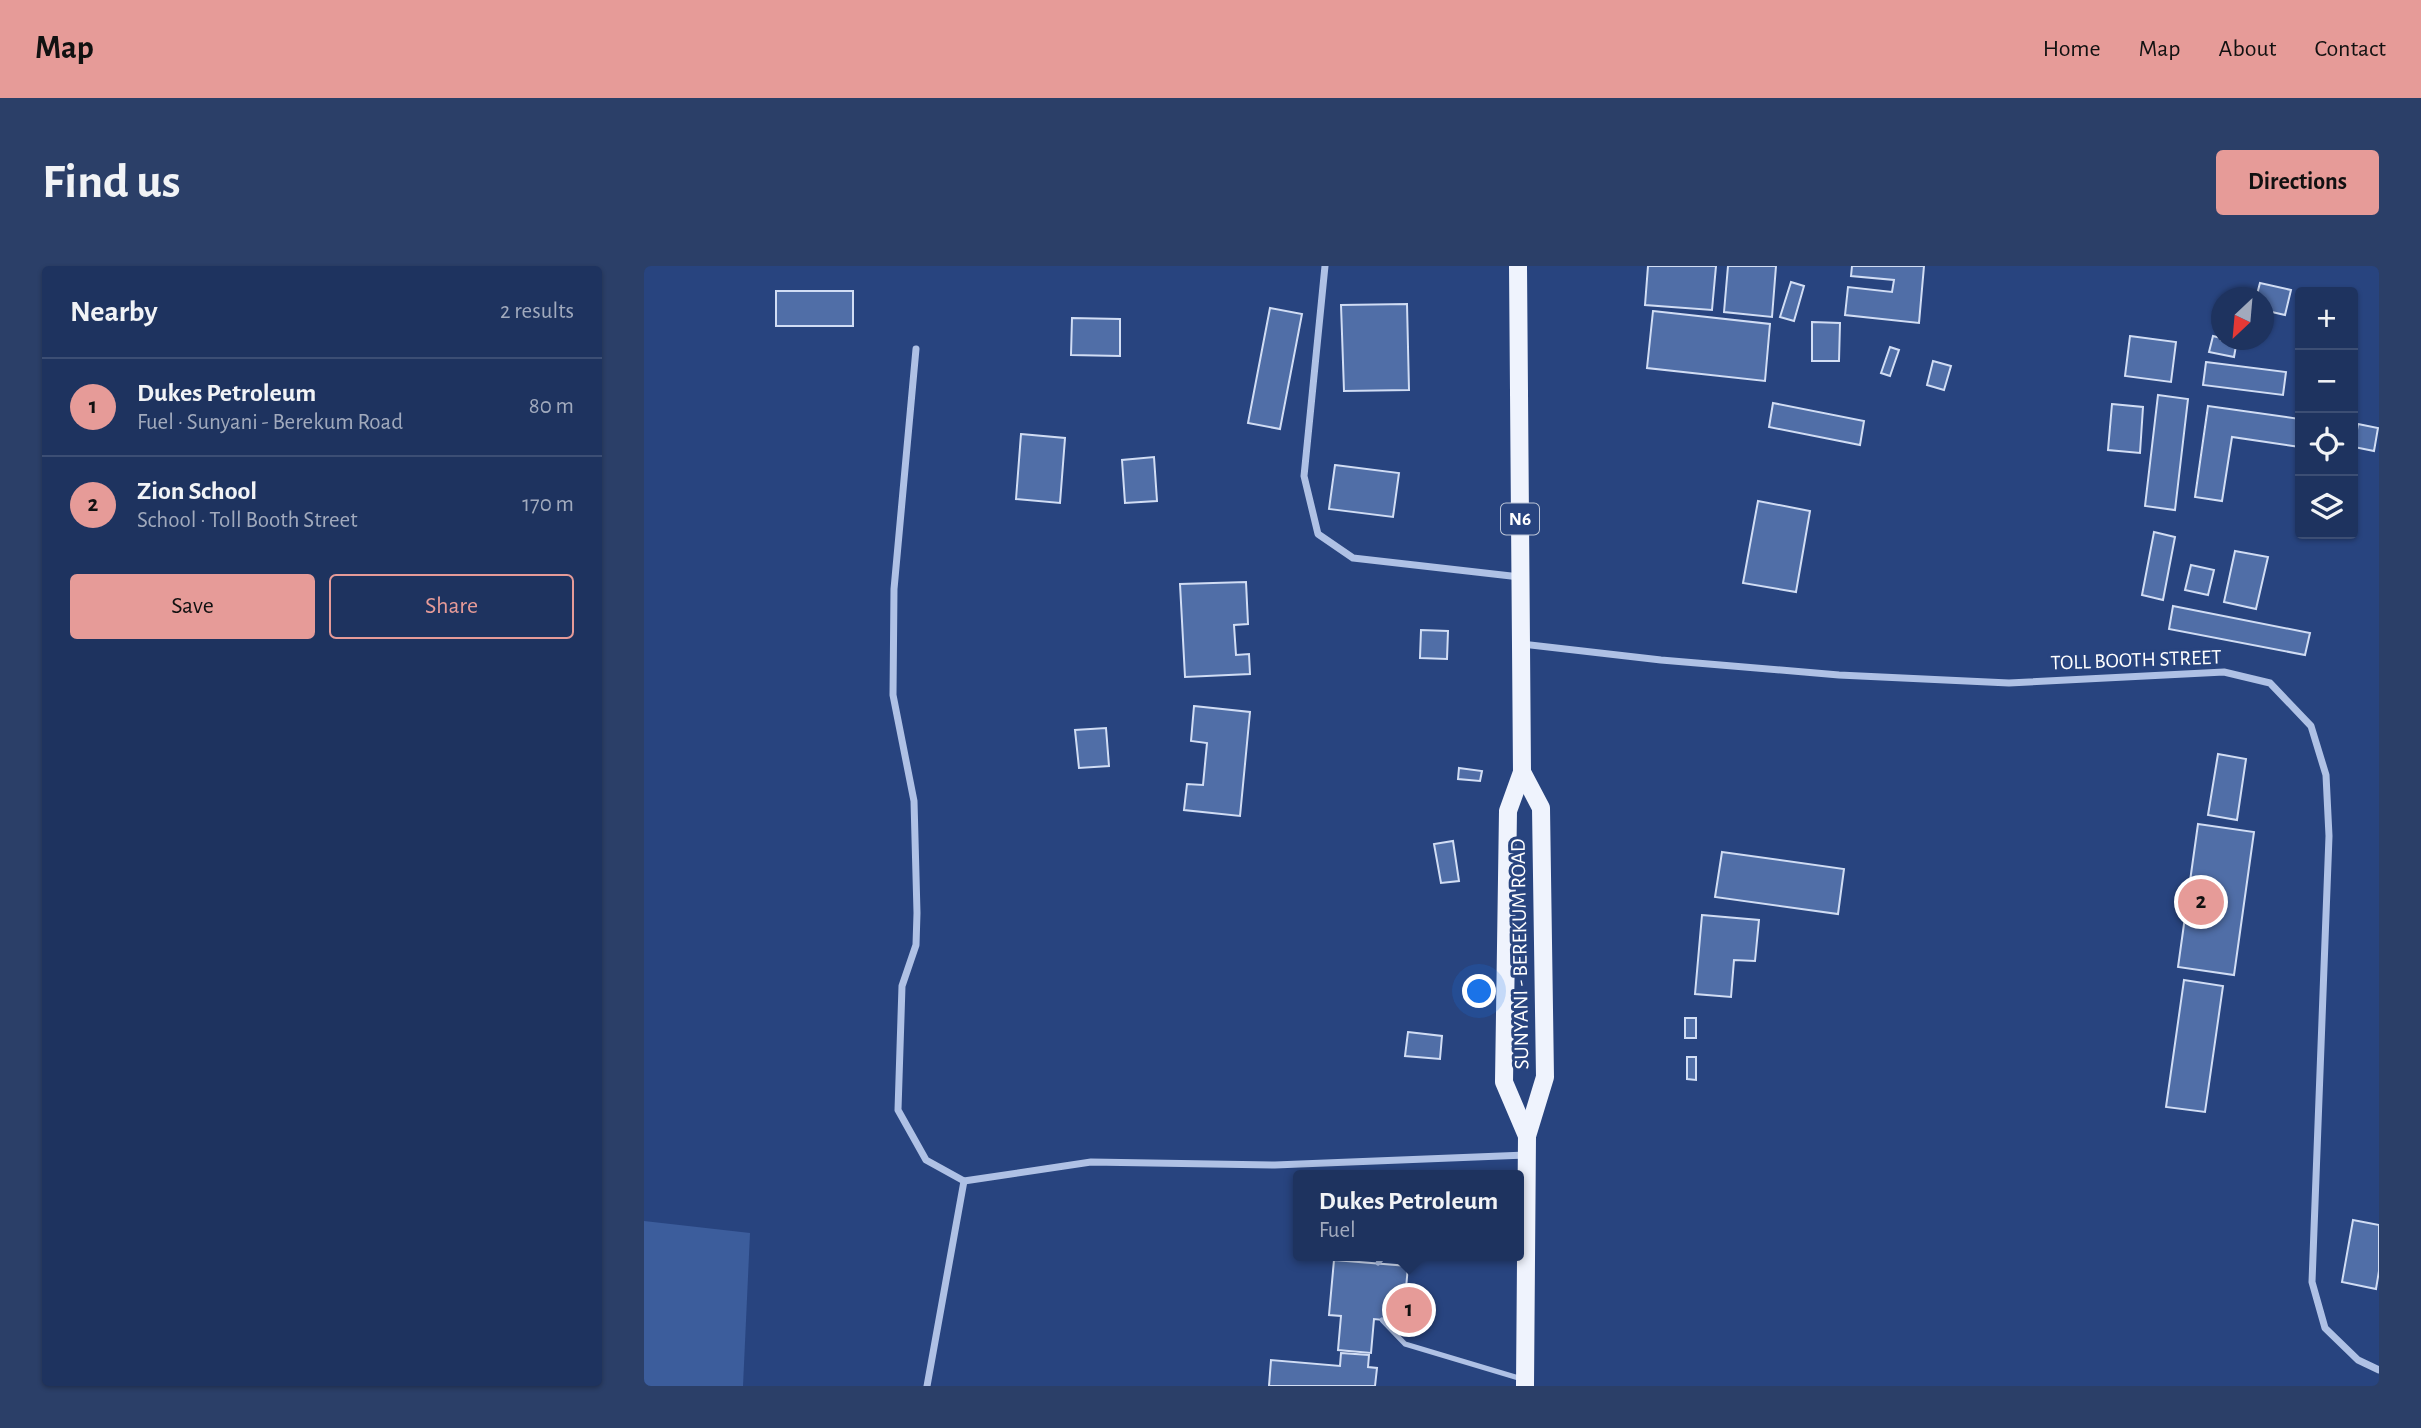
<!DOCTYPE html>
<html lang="en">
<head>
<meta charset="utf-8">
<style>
	body { margin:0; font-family:"Alegreya Sans",sans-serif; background:#2b3f68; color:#f1f3f6 }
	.controls { position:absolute; right:21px; top:21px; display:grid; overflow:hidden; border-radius:7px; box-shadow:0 2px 5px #0004 }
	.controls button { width:63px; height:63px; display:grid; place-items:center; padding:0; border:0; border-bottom:2px solid #3c4e74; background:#1e335f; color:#f1f3f6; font:35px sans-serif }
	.compass { position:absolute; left:1567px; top:21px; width:63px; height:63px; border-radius:50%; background:#1e335f; box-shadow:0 2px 5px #0004; rotate:206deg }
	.you { position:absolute; left:836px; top:726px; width:24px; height:24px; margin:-18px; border:5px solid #fff; border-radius:50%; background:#1a73e8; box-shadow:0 0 0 10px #1a73e833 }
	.badge { display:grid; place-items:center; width:46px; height:46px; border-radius:50%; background:#e69b98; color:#111; font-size:23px; font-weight:700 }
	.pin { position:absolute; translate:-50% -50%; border:4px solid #fff; box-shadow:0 2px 7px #0006 }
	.popup { position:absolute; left:649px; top:904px; width:231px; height:91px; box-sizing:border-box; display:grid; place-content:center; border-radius:7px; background:#1e335f; filter:drop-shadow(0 2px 5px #0005); font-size:23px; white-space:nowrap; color:#a1aabd }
	.popup b { font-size:26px; color:#f1f3f6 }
	.popup::after { content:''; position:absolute; left:50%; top:100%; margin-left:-14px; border:14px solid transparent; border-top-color:#1e335f }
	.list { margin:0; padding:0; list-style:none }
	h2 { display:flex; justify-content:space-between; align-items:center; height:91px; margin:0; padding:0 28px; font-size:30px }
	h2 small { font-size:23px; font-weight:400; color:#a1aabd }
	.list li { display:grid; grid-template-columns:46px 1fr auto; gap:21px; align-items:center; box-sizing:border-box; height:98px; padding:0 28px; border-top:2px solid #3c4e74 }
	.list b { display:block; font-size:26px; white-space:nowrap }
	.list p { margin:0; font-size:23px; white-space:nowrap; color:#a1aabd }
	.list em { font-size:23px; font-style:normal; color:#a1aabd }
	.actions { display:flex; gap:14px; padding:21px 28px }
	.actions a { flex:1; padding:16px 0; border:2px solid #e69b98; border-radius:7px; text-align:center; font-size:24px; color:#e69b98 }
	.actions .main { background:#e69b98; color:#111 }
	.icon { flex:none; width:38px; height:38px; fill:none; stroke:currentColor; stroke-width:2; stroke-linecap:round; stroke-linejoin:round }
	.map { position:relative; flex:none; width:1735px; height:1120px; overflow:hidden; border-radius:7px }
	header { display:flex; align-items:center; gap:42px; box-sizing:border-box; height:98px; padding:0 35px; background:#e69b98; color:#111 }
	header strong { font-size:33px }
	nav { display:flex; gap:38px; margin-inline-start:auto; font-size:24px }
	.intro { display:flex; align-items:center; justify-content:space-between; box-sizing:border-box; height:168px; padding:0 42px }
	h1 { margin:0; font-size:49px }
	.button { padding:18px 32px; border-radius:7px; background:#e69b98; color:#111; font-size:24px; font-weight:700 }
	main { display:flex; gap:42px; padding:0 42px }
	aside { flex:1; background:#1e335f; border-radius:7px; box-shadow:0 2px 5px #0004 }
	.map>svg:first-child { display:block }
	.green { fill:#3c5d9c }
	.building { fill:#506ea7; stroke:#d1ddf4; stroke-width:2 }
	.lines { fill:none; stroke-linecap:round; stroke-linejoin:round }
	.service { stroke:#afc1e5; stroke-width:5 }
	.minor { stroke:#afc1e5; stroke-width:7 }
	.primary { stroke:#eff3fd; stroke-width:18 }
	.labels { text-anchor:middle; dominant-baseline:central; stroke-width:6; stroke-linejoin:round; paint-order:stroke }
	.shield { fill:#28447f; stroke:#bec7d9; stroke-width:2 }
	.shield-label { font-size:19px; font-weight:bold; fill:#fff }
	.street-label { font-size:21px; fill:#fff; stroke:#28447f }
</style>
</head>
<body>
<header>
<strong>Map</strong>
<nav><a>Home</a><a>Map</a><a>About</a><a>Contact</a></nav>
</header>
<div class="intro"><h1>Find us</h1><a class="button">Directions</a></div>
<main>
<aside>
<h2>Nearby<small>2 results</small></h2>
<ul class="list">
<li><span class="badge">1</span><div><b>Dukes Petroleum</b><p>Fuel · Sunyani - Berekum Road</p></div><em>80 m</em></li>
<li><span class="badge">2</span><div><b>Zion School</b><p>School · Toll Booth Street</p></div><em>170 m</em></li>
</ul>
<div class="actions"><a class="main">Save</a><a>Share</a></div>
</aside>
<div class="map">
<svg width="1735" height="1120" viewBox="0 0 1735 1120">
	<rect width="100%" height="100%" fill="#28447f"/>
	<polygon class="green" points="0,955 106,967 99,1120 0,1120"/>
	<g class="building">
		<polygon points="1004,0 1072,0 1068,44 1001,39"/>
		<polygon points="1084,0 1132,0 1128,51 1080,46"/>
		<polygon points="1208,0 1280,0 1275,57 1201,49 1204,21 1248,26 1250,14 1207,10"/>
		<polygon points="1147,16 1160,20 1150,55 1136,51"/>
		<polygon points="1616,17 1647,24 1641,49 1619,44 1619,32 1612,32"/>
		<rect x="132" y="25" width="77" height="35"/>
		<polygon points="763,38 765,124 700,125 697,39"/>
		<polygon points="626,42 658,48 636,163 604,157"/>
		<polygon points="1009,45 1126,58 1121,115 1003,102"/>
		<polygon points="428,52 476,53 476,90 427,89"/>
		<polygon points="1168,56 1196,57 1195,95 1168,95"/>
		<polygon points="1486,70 1532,76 1527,116 1481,110"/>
		<polygon points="1569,70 1577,72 1577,74 1593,74 1590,91 1565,86"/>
		<polygon points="1246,81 1255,84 1246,110 1237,107"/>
		<polygon points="1289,95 1307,100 1300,124 1283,119"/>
		<polygon points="1562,96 1642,106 1639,129 1559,119"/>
		<polygon points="1514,129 1544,133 1531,244 1501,240"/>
		<polygon points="1129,137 1220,155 1216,179 1125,161"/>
		<polygon points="1468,138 1499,141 1496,187 1464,184"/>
		<polygon points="1564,140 1656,153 1656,181 1588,171 1578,235 1551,231"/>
		<polygon points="1714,158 1734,162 1730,185 1710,181"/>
		<polygon points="377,168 421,172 416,237 372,233"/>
		<polygon points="510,191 513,235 481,237 478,194"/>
		<polygon points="691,199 755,207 749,251 685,243"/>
		<polygon points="1114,235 1166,245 1152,326 1099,317"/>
		<polygon points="1510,266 1531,271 1519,334 1498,329"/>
		<polygon points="1591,285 1624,291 1612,343 1580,336"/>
		<polygon points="1547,299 1570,304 1564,329 1541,324"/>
		<polygon points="602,316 604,358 590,359 592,389 605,388 606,408 541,411 536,318"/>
		<polygon points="1529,340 1666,367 1661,389 1525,363"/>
		<polygon points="777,364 804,365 803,393 776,392"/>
		<polygon points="550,440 606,446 596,550 540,544 543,518 559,519 563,477 547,475"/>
		<polygon points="462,462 465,500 435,502 431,464"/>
		<polygon points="1574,488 1602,493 1593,554 1564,549"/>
		<polygon points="815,502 838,505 836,515 814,513"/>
		<polygon points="1554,558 1610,566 1590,709 1534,701"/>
		<polygon points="809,575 815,615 797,617 790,578"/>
		<polygon points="1078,586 1200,603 1194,648 1071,631"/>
		<polygon points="1058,649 1115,654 1111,695 1090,694 1087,731 1051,728"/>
		<polygon points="1540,714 1579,720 1561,846 1522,841"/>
		<rect x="1041" y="752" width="11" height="20"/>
		<polygon points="764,766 798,770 796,793 761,790"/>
		<polygon points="1043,791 1052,791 1052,814 1043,813"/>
		<polygon points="1709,954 1735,959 1735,1005 1732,1023 1698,1016"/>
		<polygon points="690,994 764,1000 759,1056 730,1053 727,1087 694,1084 697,1050 685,1049"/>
		<polygon points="697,1087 725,1089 724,1101 733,1102 731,1120 625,1120 627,1094 696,1100"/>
	</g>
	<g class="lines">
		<g class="service">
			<polyline points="734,997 740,990"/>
			<polyline points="738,1054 761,1078 878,1113"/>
		</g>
		<g class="minor">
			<polyline points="681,0 660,210 674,268 709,292 876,311"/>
			<polyline points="272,83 250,323 249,429 270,535 273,647 272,679 258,720 254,844 282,894 320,915 447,896 631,899 882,889"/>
			<polyline points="878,378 1017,394 1195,409 1365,417 1580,406 1626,417 1667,460 1682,509 1685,570 1668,1016 1681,1062 1714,1094 1735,1104"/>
			<polyline points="283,1120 320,915"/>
		</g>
		<g class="primary">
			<polyline points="874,0 878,506 864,545 860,816 883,870"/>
			<polyline points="878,506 897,542 901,811 883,870 881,1120"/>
		</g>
	</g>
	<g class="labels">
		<rect class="shield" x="857" y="237.5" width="38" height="31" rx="5"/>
		<g class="shield-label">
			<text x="876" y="253">N6</text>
		</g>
		<g class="street-label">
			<text transform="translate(1492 394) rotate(-2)">TOLL BOOTH STREET</text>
			<text transform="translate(876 688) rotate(-91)">SUNYANI - BEREKUM ROAD</text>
		</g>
	</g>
</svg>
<div class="controls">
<button>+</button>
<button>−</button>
<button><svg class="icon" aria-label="locate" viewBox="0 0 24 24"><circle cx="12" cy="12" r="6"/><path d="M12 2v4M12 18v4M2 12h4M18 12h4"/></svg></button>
<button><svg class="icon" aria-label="layers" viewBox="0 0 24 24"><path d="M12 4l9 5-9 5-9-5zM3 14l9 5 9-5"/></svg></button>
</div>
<svg class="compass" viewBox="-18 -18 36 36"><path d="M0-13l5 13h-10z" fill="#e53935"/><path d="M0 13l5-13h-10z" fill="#a1aabd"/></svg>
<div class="you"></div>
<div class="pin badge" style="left:765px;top:1044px">1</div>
<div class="popup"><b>Dukes Petroleum</b>Fuel</div>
<div class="pin badge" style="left:1557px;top:636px">2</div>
</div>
</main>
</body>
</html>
